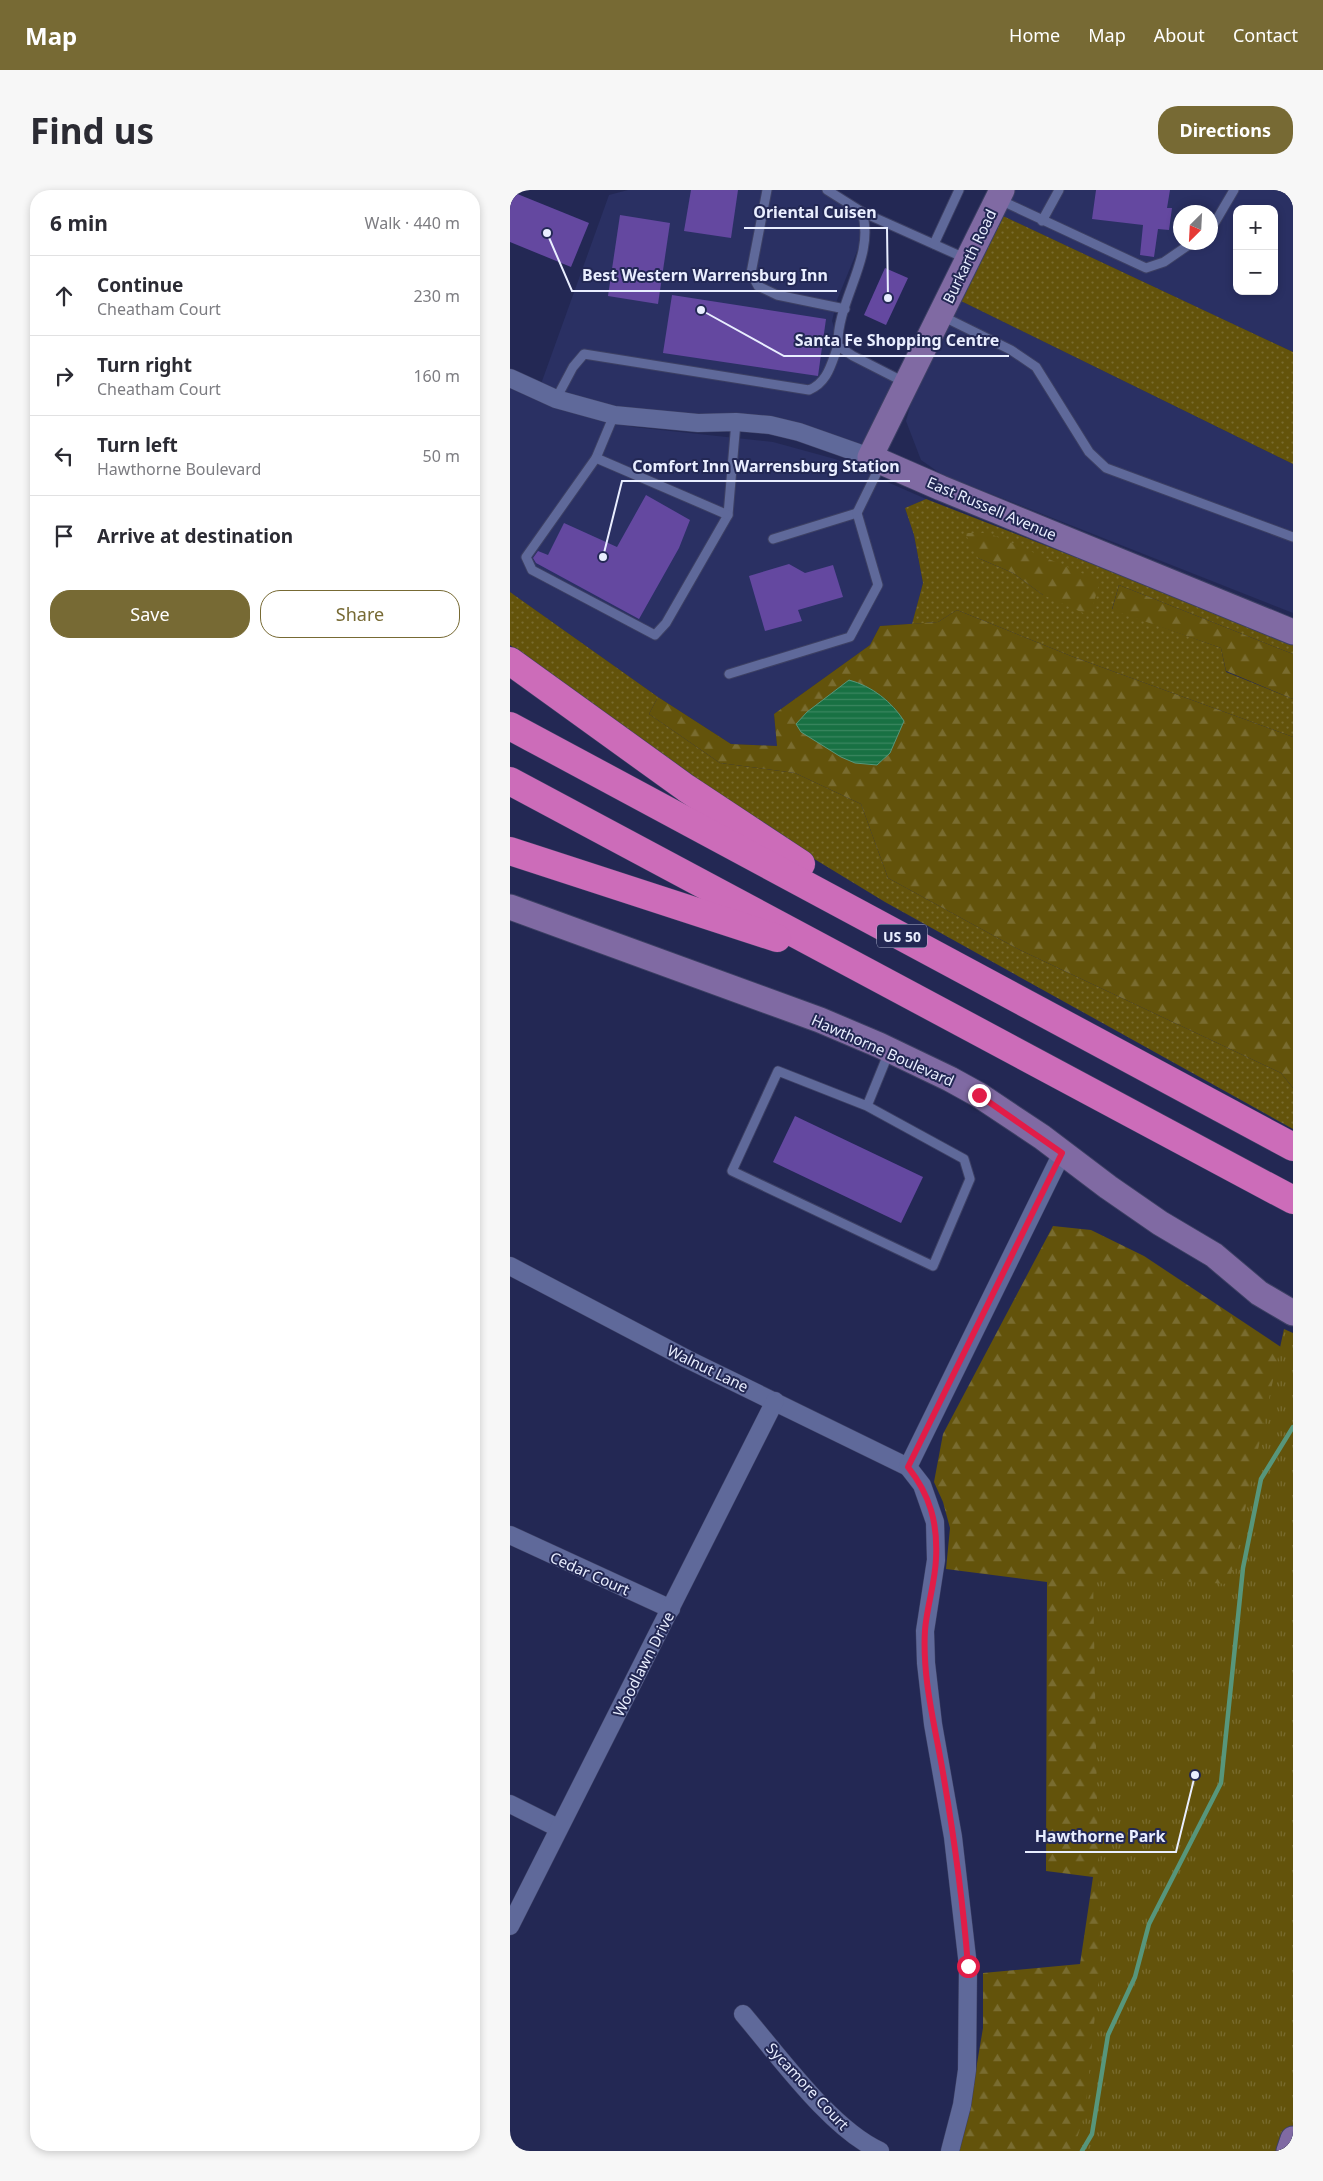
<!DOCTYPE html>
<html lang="en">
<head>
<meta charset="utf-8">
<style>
	body { margin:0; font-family:"Noto Sans",sans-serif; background:#f7f7f7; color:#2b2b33 }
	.controls { position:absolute; right:15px; top:15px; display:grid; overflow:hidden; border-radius:10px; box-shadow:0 2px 8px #0003 }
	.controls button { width:45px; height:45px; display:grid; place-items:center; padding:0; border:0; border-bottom:1px solid #e1e1e2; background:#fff; color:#2b2b33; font:25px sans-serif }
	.compass { position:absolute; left:663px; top:15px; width:45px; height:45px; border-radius:50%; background:#fff; box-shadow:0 2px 8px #0003; rotate:204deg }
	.stop { position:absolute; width:15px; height:15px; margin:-11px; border:4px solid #e11d48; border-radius:50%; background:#fff }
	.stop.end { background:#e11d48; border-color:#fff; box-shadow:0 1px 5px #0008 }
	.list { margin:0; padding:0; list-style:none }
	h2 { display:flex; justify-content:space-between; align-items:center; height:65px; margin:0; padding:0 20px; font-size:21px }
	h2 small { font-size:16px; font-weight:400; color:#7c7c81 }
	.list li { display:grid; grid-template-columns:32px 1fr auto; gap:15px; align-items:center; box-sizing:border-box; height:80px; padding:0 20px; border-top:1px solid #e1e1e2 }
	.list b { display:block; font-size:19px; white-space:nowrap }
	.list p { margin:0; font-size:16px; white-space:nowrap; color:#7c7c81 }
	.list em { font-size:16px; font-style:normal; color:#7c7c81 }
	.actions { display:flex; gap:10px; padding:15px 20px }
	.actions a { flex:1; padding:11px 0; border:1px solid #776a34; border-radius:20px; text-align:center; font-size:18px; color:#776a34 }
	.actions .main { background:#776a34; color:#fff }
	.icon { flex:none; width:28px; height:28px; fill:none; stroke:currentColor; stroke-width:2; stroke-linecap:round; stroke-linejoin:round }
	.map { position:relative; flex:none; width:783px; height:1961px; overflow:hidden; border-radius:20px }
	header { display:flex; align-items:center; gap:30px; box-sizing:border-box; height:70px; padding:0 25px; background:#776a34; color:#fff }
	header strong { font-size:24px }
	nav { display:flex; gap:28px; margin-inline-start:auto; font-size:18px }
	.intro { display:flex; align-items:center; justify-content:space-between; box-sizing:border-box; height:120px; padding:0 30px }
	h1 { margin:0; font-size:35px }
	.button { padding:12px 22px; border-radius:20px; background:#776a34; color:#fff; font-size:18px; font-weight:700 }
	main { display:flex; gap:30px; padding:0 30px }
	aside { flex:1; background:#fff; border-radius:20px; box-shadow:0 2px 8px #0003 }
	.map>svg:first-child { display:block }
	.built { fill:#2a3063; fill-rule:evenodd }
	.grass { fill:url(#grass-dots); fill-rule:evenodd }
	.forest { fill:url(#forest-firs) }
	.park { fill:url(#park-tufts) }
	.water { fill:url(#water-rules); stroke:#57967b }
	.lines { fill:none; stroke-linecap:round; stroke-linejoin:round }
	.stream { stroke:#57967b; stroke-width:4.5 }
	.building { fill:#6448a0 }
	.lane-casing { stroke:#3d4064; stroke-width:11 }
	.street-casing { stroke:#3d4064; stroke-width:19 }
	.secondary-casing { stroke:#3d4064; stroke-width:27 }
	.highway-casing { stroke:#3d4064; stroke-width:29 }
	.lane { stroke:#5f699a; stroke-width:9 }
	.street { stroke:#5f699a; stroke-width:18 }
	.secondary { stroke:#806aa3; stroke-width:25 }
	.highway { stroke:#cc6cb9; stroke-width:28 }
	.route { stroke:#e11d48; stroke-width:6 }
	.labels { text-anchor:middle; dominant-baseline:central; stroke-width:4; stroke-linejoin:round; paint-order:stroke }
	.shield { fill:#232854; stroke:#aeb3cc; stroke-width:1 }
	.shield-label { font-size:14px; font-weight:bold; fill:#e9eeff }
	.street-label { font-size:15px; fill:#e9eeff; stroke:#232854 }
	.leader { fill:none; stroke:#e9eeff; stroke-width:2 }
	.callout-dot { fill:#e9eeff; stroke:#232854; stroke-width:2 }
	.callout-label { font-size:16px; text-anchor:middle; font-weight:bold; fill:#e9eeff; stroke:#232854; stroke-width:4; stroke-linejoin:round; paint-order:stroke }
</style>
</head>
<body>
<header>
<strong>Map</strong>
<nav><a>Home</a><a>Map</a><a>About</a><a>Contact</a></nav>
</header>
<div class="intro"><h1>Find us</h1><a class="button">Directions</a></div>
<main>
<aside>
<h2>6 min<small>Walk · 440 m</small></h2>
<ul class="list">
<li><svg class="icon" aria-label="ahead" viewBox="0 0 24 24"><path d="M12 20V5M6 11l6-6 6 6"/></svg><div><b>Continue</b><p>Cheatham Court</p></div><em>230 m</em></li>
<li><svg class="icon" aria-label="right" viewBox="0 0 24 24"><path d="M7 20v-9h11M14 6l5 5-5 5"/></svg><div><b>Turn right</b><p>Cheatham Court</p></div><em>160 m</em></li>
<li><svg class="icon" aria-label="left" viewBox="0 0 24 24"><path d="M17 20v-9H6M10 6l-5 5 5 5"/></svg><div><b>Turn left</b><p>Hawthorne Boulevard</p></div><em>50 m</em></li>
<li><svg class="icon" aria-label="arrive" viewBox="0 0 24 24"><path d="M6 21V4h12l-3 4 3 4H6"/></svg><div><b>Arrive at destination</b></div></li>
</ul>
<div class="actions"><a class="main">Save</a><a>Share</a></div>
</aside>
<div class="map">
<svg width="783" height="1961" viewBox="0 0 783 1961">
	<defs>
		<pattern id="grass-dots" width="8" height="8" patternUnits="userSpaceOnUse" patternTransform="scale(1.25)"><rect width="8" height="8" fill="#63530b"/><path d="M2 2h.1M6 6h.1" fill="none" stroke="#796c30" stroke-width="1.8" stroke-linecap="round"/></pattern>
		<pattern id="forest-firs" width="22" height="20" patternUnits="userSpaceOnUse" patternTransform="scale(1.25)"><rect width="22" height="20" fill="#63530b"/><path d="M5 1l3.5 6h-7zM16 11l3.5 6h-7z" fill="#796c30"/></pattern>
		<pattern id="park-tufts" width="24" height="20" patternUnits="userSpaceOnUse" patternTransform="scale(1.25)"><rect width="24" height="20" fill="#63530b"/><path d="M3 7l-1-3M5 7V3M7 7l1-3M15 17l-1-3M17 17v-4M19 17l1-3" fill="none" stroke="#796c30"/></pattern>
		<pattern id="water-rules" width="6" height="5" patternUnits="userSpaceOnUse" patternTransform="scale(1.25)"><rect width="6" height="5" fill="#187143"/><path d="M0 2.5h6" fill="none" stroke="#3a865f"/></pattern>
	</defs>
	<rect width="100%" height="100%" fill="#232854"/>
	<g class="built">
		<polygon points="118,0 311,0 361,27 327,110 322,131 328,148 338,164 390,190 357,260 289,242 123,226 31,194 99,5"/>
		<path d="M 504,0 L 783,0 L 783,162 L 491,25 ZM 727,19 L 764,19 L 764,101 L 727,101 ZM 671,22 L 701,22 L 701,52 L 671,52 Z"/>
		<polygon points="451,111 783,274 783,423 431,284 411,270 396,231 401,213"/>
		<polygon points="0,195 76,226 123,237 263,252 325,269 416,309 395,318 404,345 413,393 402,434 370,436 360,455 264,524 267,556 221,554 148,507 0,402"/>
	</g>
	<g class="grass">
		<polygon points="491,25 783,162 783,274 451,111"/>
		<path d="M 416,309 L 783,452 L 783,464 L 609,395 L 602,419 L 711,458 L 716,482 L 783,509 L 783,547 L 561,466 L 447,420 L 428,432 L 402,434 L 413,393 L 404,345 L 395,318 ZM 468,368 L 590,392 L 533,405 L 503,383 Z"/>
		<polygon points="0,402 148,507 139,524 210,573 285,583 351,614 378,688 510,760 771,883 783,898 783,939 375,712 306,670 141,558 0,455"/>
	</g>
	<g class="forest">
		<polygon points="455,343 478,343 590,391 580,426 533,405 503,383 468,368"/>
		<polygon points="609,395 783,464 783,509 716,481 711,458 602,420"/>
		<polygon points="447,420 561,466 783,547 783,898 771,883 510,760 378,688 351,614 285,583 210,573 139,524 148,507 221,554 267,556 264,524 360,455 370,436 428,432"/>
		<polygon points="543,1036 581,1040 634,1066 783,1165 736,1961 449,1961 461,1909 473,1838 473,1783 570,1774 583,1687 536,1681 537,1392 436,1379 440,1338 433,1312 424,1292 433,1244"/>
	</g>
	<polygon class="park" points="774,1139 783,1143 783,1940 776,1961 563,1961 575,1923 590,1776 583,1386 719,1394"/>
	<path class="water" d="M 339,490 C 362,496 382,512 394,531 L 380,563 L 367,575 L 345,573 L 331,567 L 291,542 L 286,534 L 297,522 Z"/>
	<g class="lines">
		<polyline class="stream" points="572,1961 582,1944 598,1845 625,1787 639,1734 711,1593 733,1378 751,1289 783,1237"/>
	</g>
	<g class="building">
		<polygon points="181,0 228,0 221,48 174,41"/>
		<polygon points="586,0 660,0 657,18 662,18 659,40 648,39 644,67 630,65 633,35 582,29"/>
		<polygon points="0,1 79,33 61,77 0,52"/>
		<polygon points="110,25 160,33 148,114 98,106"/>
		<polygon points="375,78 398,88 376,135 354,125"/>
		<polygon points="162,105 316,129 308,186 153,163"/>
		<polygon points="136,305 180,330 169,358 129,429 26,373 23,368 28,361 38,365 54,333 107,357"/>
		<polygon points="279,374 295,383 323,375 333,407 288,420 292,431 255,441 239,386"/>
		<polygon points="285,926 413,987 391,1033 263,972"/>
	</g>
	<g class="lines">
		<g class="lane-casing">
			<g id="lane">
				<polyline points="257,0 241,83 248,96 267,105 335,119"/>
				<path d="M 317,0 L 352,22 C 366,67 326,111 328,156 L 343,166 L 396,193"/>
				<polyline points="490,10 636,78 654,72 683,52"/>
				<polyline points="352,22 457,69"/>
				<polyline points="532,31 549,0"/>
				<polyline points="701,39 724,0"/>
				<polyline points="424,54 449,0"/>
				<polyline points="432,126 501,160 526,177 579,262 596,278 783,347"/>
				<path d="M 46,209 L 63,177 L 74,164 L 299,200 C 318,192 321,174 328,156"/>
				<polyline points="104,225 86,268 16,367 22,380 145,445 156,433 218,325 226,232"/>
				<polyline points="86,268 218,325"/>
				<polyline points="263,349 347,323"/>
				<polyline points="219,484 340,447 368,395 347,323 371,274"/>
				<polyline points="357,916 454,969 460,989 423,1076 222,981 268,881 357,916 379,862"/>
			</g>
		</g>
		<g class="street-casing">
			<g id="street">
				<polyline points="0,188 46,209 104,225 188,233 226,232 260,235 289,242 360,267"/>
				<polyline points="0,1076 177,1169 398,1277"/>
				<polyline points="0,1345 161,1419"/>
				<polyline points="0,1614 48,1638"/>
				<polyline points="0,1736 265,1211"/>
				<path d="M 233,1824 C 269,1866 321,1939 370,1961"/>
				<polyline points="440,1961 452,1915 457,1880 458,1776 443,1647 423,1534 416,1473 415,1441 426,1370 425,1332 412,1295 398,1277 552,963"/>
			</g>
		</g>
		<g class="secondary-casing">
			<g id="secondary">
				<polyline points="492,0 360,267 431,298 783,442"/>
				<polyline points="0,717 310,830 369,855 440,889 469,905 532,947 598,997 650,1033 704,1065 749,1103 783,1123"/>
				<polyline points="779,1961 783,1949"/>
			</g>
		</g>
		<g class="highway-casing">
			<g id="highway">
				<polyline points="0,471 176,598 291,674"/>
				<polyline points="0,536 783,957"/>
				<polyline points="0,591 783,1010"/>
				<polyline points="0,661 267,748"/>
			</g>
		</g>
		<use href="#lane" class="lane"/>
		<use href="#street" class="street"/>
		<use href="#secondary" class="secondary"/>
		<use href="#highway" class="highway"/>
	</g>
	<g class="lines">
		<path class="route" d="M 458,1776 C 453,1711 444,1647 433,1583 C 425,1536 412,1488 415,1440 C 417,1416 425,1393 426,1369 C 428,1333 420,1305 398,1277 L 552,963 L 469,905"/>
	</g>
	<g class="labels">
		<rect class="shield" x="367" y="734.5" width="50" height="23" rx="4"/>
		<g class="shield-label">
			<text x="392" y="746">US 50</text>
		</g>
		<g class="street-label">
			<text transform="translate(459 66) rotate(-64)">Burkarth Road</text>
			<text transform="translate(482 318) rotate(23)">East Russell Avenue</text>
			<text transform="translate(373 860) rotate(24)">Hawthorne Boulevard</text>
			<text transform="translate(198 1178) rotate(26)">Walnut Lane</text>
			<text transform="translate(80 1383) rotate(24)">Cedar Court</text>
			<text transform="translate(133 1474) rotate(-63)">Woodlawn Drive</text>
			<text transform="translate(298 1896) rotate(47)">Sycamore Court</text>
		</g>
	</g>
	<path class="leader" d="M378 108L377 38H234M37 43L62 101H327M191 120L274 166H499M93 367L112 291H400M685 1585L666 1662H515"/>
	<g class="callout-dot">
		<circle cx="378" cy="108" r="5"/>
		<circle cx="37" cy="43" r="5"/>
		<circle cx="191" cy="120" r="5"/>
		<circle cx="93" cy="367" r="5"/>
		<circle cx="685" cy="1585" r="5"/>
	</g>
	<g class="callout-label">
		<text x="305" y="28">Oriental Cuisen</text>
		<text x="195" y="91">Best Western Warrensburg Inn</text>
		<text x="387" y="156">Santa Fe Shopping Centre</text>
		<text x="256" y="282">Comfort Inn Warrensburg Station</text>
		<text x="590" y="1652">Hawthorne Park</text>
	</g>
</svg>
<div class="controls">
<button>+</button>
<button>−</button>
</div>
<svg class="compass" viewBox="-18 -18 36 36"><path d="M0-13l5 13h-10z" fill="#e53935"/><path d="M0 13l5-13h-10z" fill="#7c7c81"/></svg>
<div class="stop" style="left:458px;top:1776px"></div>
<div class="stop end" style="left:469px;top:905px"></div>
</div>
</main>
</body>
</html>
